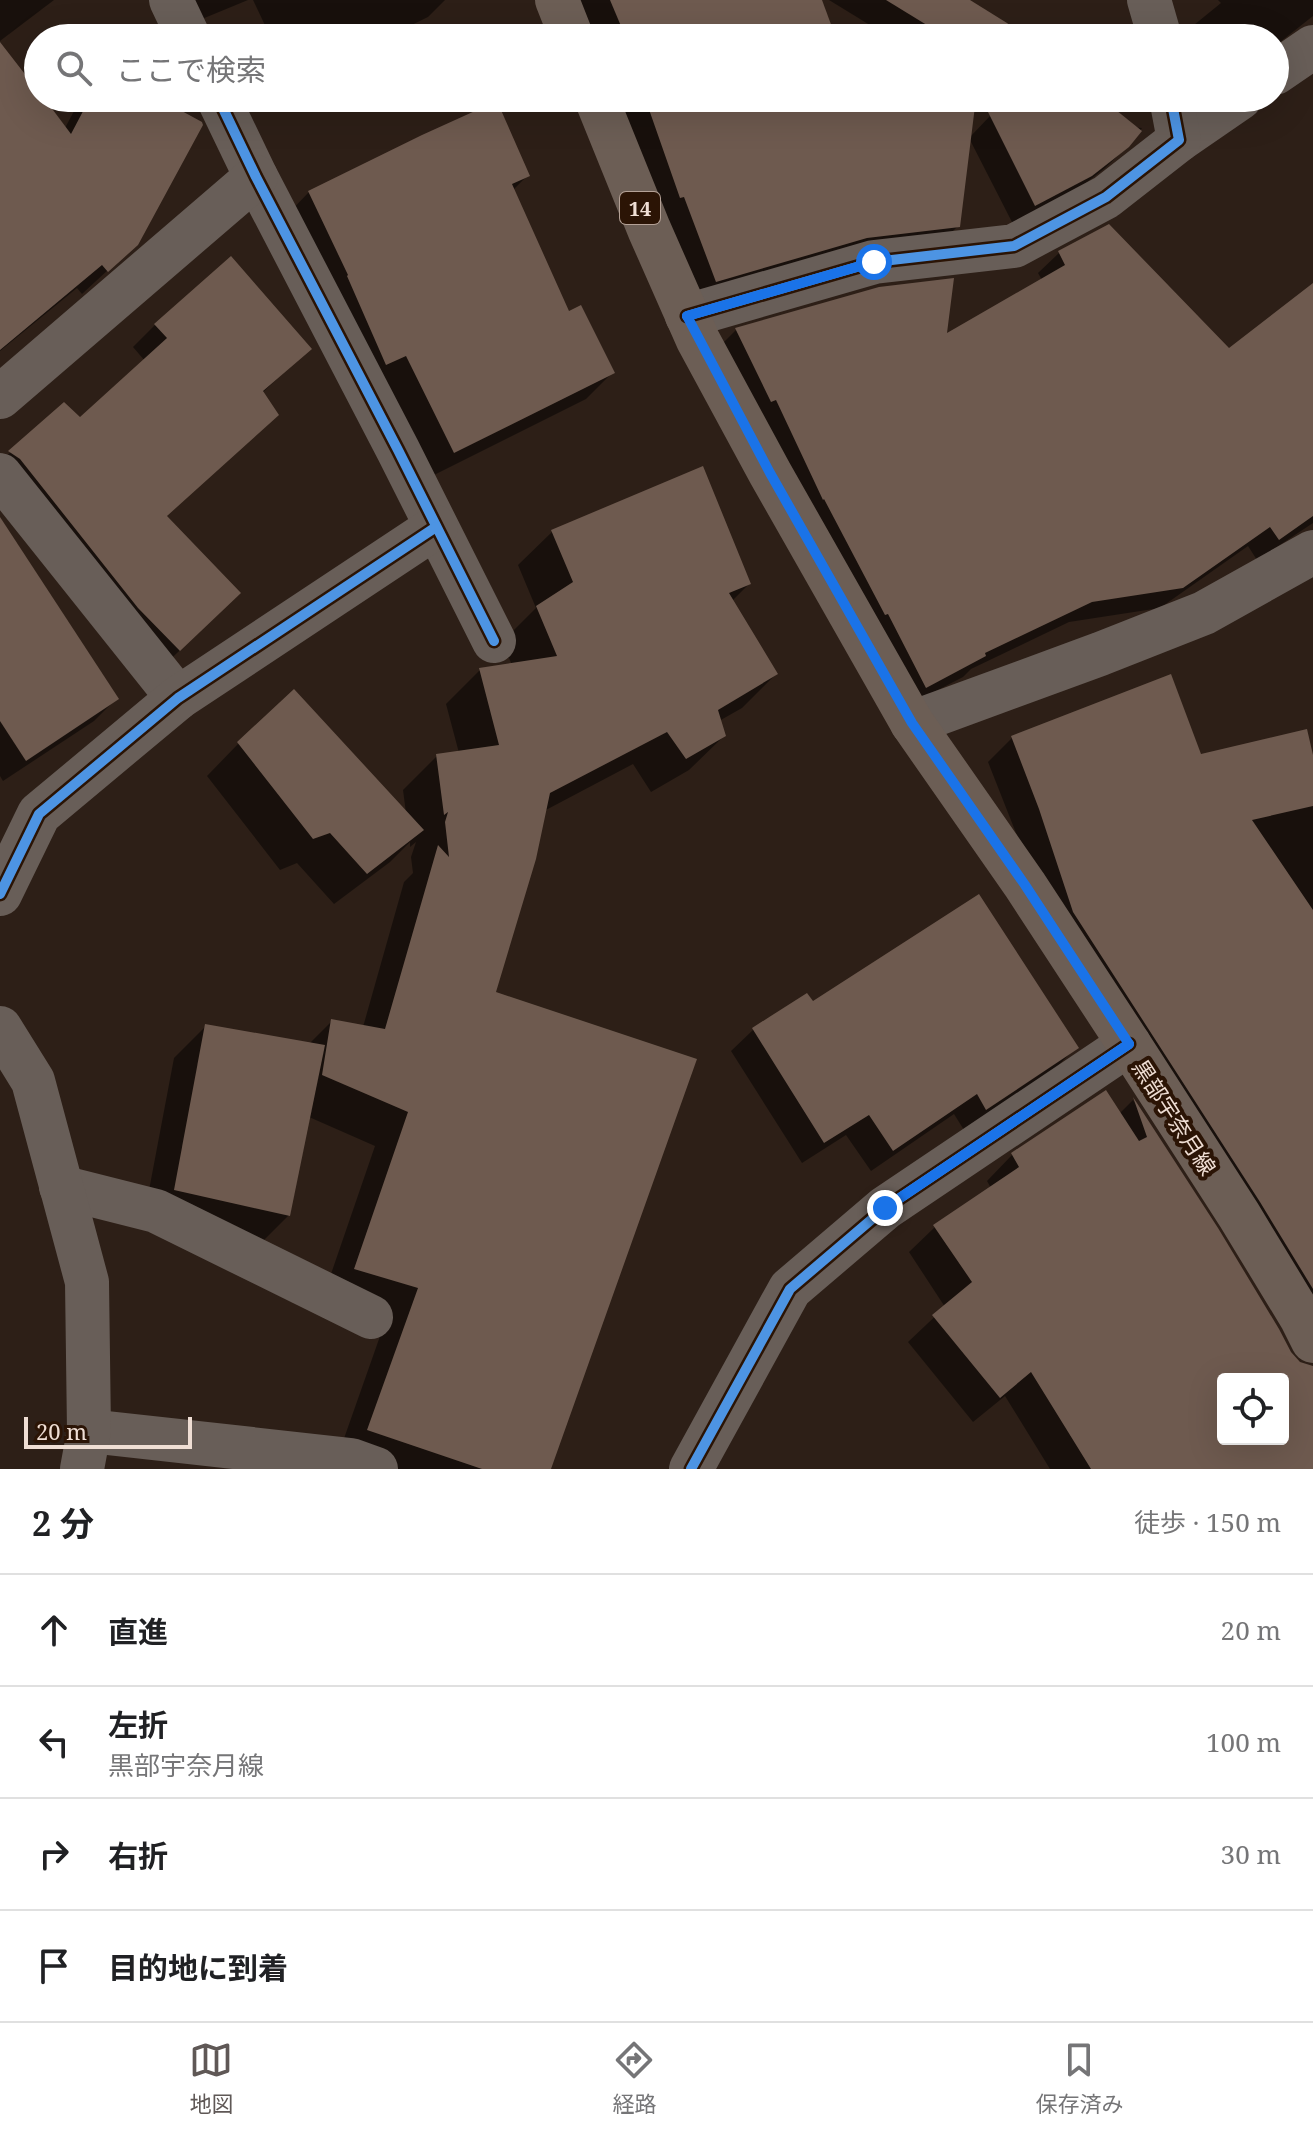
<!DOCTYPE html>
<html lang="ja">
<head>
<meta charset="utf-8">
<style>
	body { margin:0; font-family:"Noto Serif","Noto Sans JP",serif; background:#f2f2f2; color:#202124 }
	.controls { position:absolute; right:24px; bottom:24px; display:grid; overflow:hidden; border-radius:8px; box-shadow:0 8px 32px #0002 }
	.controls button { width:72px; height:72px; display:grid; place-items:center; padding:0; border:0; border-bottom:2px solid #e0e0e0; background:#fff; color:#202124; font:40px sans-serif }
	.scale { position:absolute; left:24px; bottom:20px; width:168px; box-sizing:border-box; padding-left:8px; border:4px solid #efded4; border-top:0; font-size:22px; line-height:28px; white-space:nowrap; color:#efded4; -webkit-text-stroke:6px #2b1405; paint-order:stroke }
	.stop { position:absolute; width:24px; height:24px; margin:-18px; border:6px solid #1a73e8; border-radius:50%; background:#fff }
	.stop.end { background:#1a73e8; border-color:#fff; box-shadow:0 2px 8px #0008 }
	.list { margin:0; padding:0; list-style:none }
	h2 { display:flex; justify-content:space-between; align-items:center; height:104px; margin:0; padding:0 32px; font-size:34px }
	h2 small { font-size:26px; font-weight:400; color:#757577 }
	.list li { display:grid; grid-template-columns:52px 1fr auto; gap:24px; align-items:center; box-sizing:border-box; height:112px; padding:0 32px; border-top:2px solid #e0e0e0 }
	.list b { display:block; font-size:30px; white-space:nowrap }
	.list p { margin:0; font-size:26px; white-space:nowrap; color:#757577 }
	.list em { font-size:26px; font-style:normal; color:#757577 }
	.icon { flex:none; width:44px; height:44px; fill:none; stroke:currentColor; stroke-width:2; stroke-linecap:round; stroke-linejoin:round }
	.map { position:relative; flex:none; width:1313px; height:1469px; overflow:hidden }
	.search { position:absolute; background:#fff; box-shadow:0 8px 32px #0002; left:24px; right:24px; top:24px; height:88px; display:flex; align-items:center; gap:20px; box-sizing:border-box; padding:0 28px; border-radius:44px; color:#757577; font-size:30px }
	.sheet { height:552px; background:#fff }
	nav { display:flex; justify-content:space-around; align-items:center; box-sizing:border-box; height:112px; border-top:2px solid #e0e0e0; background:#fff; font-size:22px; color:#757577 }
	nav a { display:grid; justify-items:center; gap:4px }
	nav .on { color:#5f5856 }
	.map>svg:first-child { display:block }
	.shadow { fill:#0007 }
	.building { fill:#6e5a4f; fill-rule:evenodd }
	.lines { fill:none; stroke-linecap:round; stroke-linejoin:round }
	.minor { stroke:#685e58; stroke-width:44 }
	.tertiary { stroke:#685e58; stroke-width:44 }
	.primary { stroke:#6c5e55; stroke-width:44 }
	.cycleway-casing { stroke:#2b1405; stroke-width:15 }
	.cycleway { stroke:#4d94e3; stroke-width:10 }
	.route { stroke:#1a73e8; stroke-width:10 }
	.labels { text-anchor:middle; dominant-baseline:central; stroke-width:8; stroke-linejoin:round; paint-order:stroke }
	.shield { fill:#2b1405; stroke:#b4a196; stroke-width:2 }
	.shield-label { font-size:20px; font-weight:bold; fill:#efded4 }
	.street-label { font-size:22px; fill:#efded4; stroke:#2b1405 }
</style>
</head>
<body>
<div class="map">
<svg width="1313" height="1469" viewBox="0 0 1313 1469">
	<rect width="100%" height="100%" fill="#2d1f17"/>
	<g class="shadow">
		<polygon points="0,0 54,0 0,41"/>
		<polygon points="193,0 248,0 202,19"/>
		<polygon points="253,0 445,0 428,17 385,38 271,38"/>
		<polygon points="580,0 819,0 834,38 595,38"/>
		<polygon points="829,0 966,0 1023,38 891,38"/>
		<polygon points="1218,0 1313,0 1313,16 1275,46 1275,38 1178,38 1221,3"/>
		<polygon points="0,45 38,94 38,98 41,98 65,128 81,98 154,98 136,244 82,294 77,288 0,351"/>
		<polygon points="615,98 856,98 970,137 990,116 989,98 1098,98 1079,123 1142,128 1128,146 1105,168 1068,197 1014,226 969,138 958,226 936,248 694,302"/>
		<polygon points="528,175 513,190 568,314 612,373 586,399 428,478 283,219 309,192"/>
		<polygon points="1059,253 1229,351 1313,285 1313,523 1257,560 1248,546 1160,608 1069,622 971,669 963,677 905,707 716,350 736,330 945,336 1042,280 1038,273"/>
		<polygon points="155,325 309,349 262,393 166,517 217,615 157,672 0,462 64,404 80,420 145,361 133,347"/>
		<polygon points="0,522 117,698 94,721 3,781 0,776"/>
		<polygon points="553,531 749,584 732,601 776,674 742,708 719,721 724,736 689,770 651,792 633,764 544,811 493,994 549,1469 348,1469 335,1464 385,1322 321,1303 375,1146 309,1117 289,1215 257,1247 143,1222 174,1058 206,1026 309,1044 332,1021 363,1027 404,882 413,873 411,857 416,842 410,847 410,842 390,862 334,904 297,863 280,870 207,776 238,744 406,813 403,790 437,756 459,753 446,704 480,670 512,665 502,642 536,608 518,565"/>
		<polygon points="1012,738 1200,756 1313,764 1313,1317 1016,833 988,762"/>
		<polygon points="807,995 812,1004 1076,1047 1055,1069 964,1130 954,1114 871,1171 846,1135 802,1163 731,1051 753,1030"/>
		<polygon points="1133,1100 1219,1235 1279,1379 1223,1379 1223,1439 1283,1439 1283,1387 1313,1455 1313,1469 1050,1469 1005,1396 973,1422 908,1342 945,1307 909,1252 935,1227 991,1188 987,1181 1012,1155 1119,1114"/>
	</g>
	<g class="building">
		<polygon points="610,0 822,0 836,38 626,38"/>
		<polygon points="886,0 970,0 1007,23 1026,38 948,38"/>
		<polygon points="0,42 38,91 38,98 44,98 71,134 90,98 158,98 202,122 203,125 138,245 108,272 102,265 0,350"/>
		<polygon points="645,98 976,98 960,227 867,238 716,282 684,197 680,198"/>
		<polygon points="981,98 1101,98 1142,131 1129,147 1092,176 1035,206"/>
		<polygon points="497,101 530,176 512,184 569,311 581,305 615,373 454,453 406,356 386,365 347,276 348,275 308,191 422,135"/>
		<polygon points="1109,224 1229,348 1313,283 1313,516 1279,540 1270,527 1183,588 1092,602 985,653 986,656 926,688 888,614 885,615 824,499 823,500 776,400 771,402 735,328 879,287 954,278 947,333 1065,265 1058,251"/>
		<polygon points="231,256 312,349 263,391 279,415 167,516 241,593 180,651 138,608 20,459 8,451 64,402 80,417 167,338 154,324"/>
		<polygon points="703,466 751,584 729,593 778,674 718,710 726,736 686,759 667,732 550,793 536,859 496,992 697,1059 551,1469 482,1469 367,1430 418,1288 354,1269 408,1112 322,1075 331,1019 385,1029 438,845 449,857 445,822 448,812 444,815 436,754 499,745 479,668 557,656 536,606 573,582 551,530"/>
		<polygon points="0,517 119,699 26,761 0,721"/>
		<polygon points="1171,674 1201,754 1307,729 1313,755 1313,806 1252,820 1313,910 1313,1289 1260,1202 1073,912 1039,809 1011,736"/>
		<polygon points="294,689 424,830 367,874 330,833 313,839 237,742"/>
		<polygon points="979,894 1079,1048 986,1110 977,1094 893,1151 869,1115 824,1143 752,1028 807,993 813,1001"/>
		<polygon points="205,1024 325,1045 290,1216 174,1190"/>
		<path d="M 1106,1090 L 1139,1141 L 1147,1137 L 1133,1097 L 1218,1228 L 1279,1329 L 1291,1352 L 1300,1362 L 1313,1366 L 1313,1469 L 1091,1469 L 1031,1372 L 1000,1398 L 932,1315 L 972,1282 L 933,1225 L 1019,1167 L 1011,1153 ZM 1223,1379 L 1283,1379 L 1283,1439 L 1223,1439 Z"/>
	</g>
	<g class="lines">
		<g class="minor">
			<polyline points="171,0 189,38"/>
			<polyline points="1149,0 1160,38"/>
			<polyline points="1275,73 1313,47"/>
			<polyline points="218,98 256,177 398,450 494,641"/>
			<polyline points="1179,140 1240,98"/>
			<polyline points="687,316 874,262 1014,246 1106,197 1179,140 1171,98"/>
			<polyline points="0,397 256,177"/>
			<polyline points="0,475 178,698"/>
			<polyline points="912,723 1100,654 1204,613 1313,552"/>
			<polyline points="0,894 39,814 178,698 436,527"/>
			<polyline points="61,1187 156,1211 371,1317"/>
			<polyline points="89,1431 351,1460 376,1469"/>
			<polyline points="691,1469 790,1289 885,1208 1129,1044"/>
		</g>
		<polyline class="tertiary" points="0,1028 33,1081 87,1282 89,1431 82,1469"/>
		<g class="primary">
			<polyline points="557,0 572,38"/>
			<polyline points="596,98 649,229 698,340 770,473 912,723 1025,885 1129,1044 1239,1215 1301,1317 1313,1341"/>
		</g>
		<g class="cycleway-casing">
			<g id="cycleway">
				<polyline points="218,98 256,177 398,450 494,641"/>
				<polyline points="687,316 874,262 1014,246 1106,197 1179,140 1171,98"/>
				<polyline points="0,894 39,814 178,698 436,527"/>
				<polyline points="691,1469 790,1289 885,1208 1129,1044"/>
			</g>
		</g>
		<use href="#cycleway" class="cycleway"/>
	</g>
	<g class="lines">
		<polyline class="route" points="874,262 687,316 770,473 912,723 1025,885 1129,1044 885,1208"/>
	</g>
	<g class="labels">
		<rect class="shield" x="620" y="192" width="40" height="32" rx="6"/>
		<g class="shield-label">
			<text x="640" y="208">14</text>
		</g>
		<g class="street-label">
			<text transform="translate(1175 1117) rotate(57)">黒部宇奈月線</text>
		</g>
	</g>
</svg>
<div class="controls">
<button><svg class="icon" aria-label="locate" viewBox="0 0 24 24"><circle cx="12" cy="12" r="6"/><path d="M12 2v4M12 18v4M2 12h4M18 12h4"/></svg></button>
</div>
<div class="scale">20 m</div>
<div class="stop" style="left:874px;top:262px"></div>
<div class="stop end" style="left:885px;top:1208px"></div>
<div class="search"><svg class="icon" aria-label="search" viewBox="0 0 24 24"><circle cx="10" cy="10" r="6"/><path d="M15 15l6 6"/></svg>ここで検索</div>
</div>
<section class="sheet">
<h2>2 分<small>徒歩 · 150 m</small></h2>
<ul class="list">
<li><svg class="icon" aria-label="ahead" viewBox="0 0 24 24"><path d="M12 20V5M6 11l6-6 6 6"/></svg><div><b>直進</b></div><em>20 m</em></li>
<li><svg class="icon" aria-label="left" viewBox="0 0 24 24"><path d="M17 20v-9H6M10 6l-5 5 5 5"/></svg><div><b>左折</b><p>黒部宇奈月線</p></div><em>100 m</em></li>
<li><svg class="icon" aria-label="right" viewBox="0 0 24 24"><path d="M7 20v-9h11M14 6l5 5-5 5"/></svg><div><b>右折</b></div><em>30 m</em></li>
<li><svg class="icon" aria-label="arrive" viewBox="0 0 24 24"><path d="M6 21V4h12l-3 4 3 4H6"/></svg><div><b>目的地に到着</b></div></li>
</ul>
</section>
<nav>
<a class="on"><svg class="icon" aria-label="map" viewBox="0 0 24 24"><path d="M3 6l6-2 6 2 6-2v14l-6 2-6-2-6 2zM9 4v14M15 6v14"/></svg>地図</a>
<a><svg class="icon" aria-label="directions" viewBox="0 0 24 24"><path d="M12 3l9 9-9 9-9-9zM9 14v-3h6M13 9l2 2-2 2"/></svg>経路</a>
<a><svg class="icon" aria-label="saved" viewBox="0 0 24 24"><path d="M7 4h10v16l-5-4-5 4z"/></svg>保存済み</a>
</nav>
</body>
</html>
